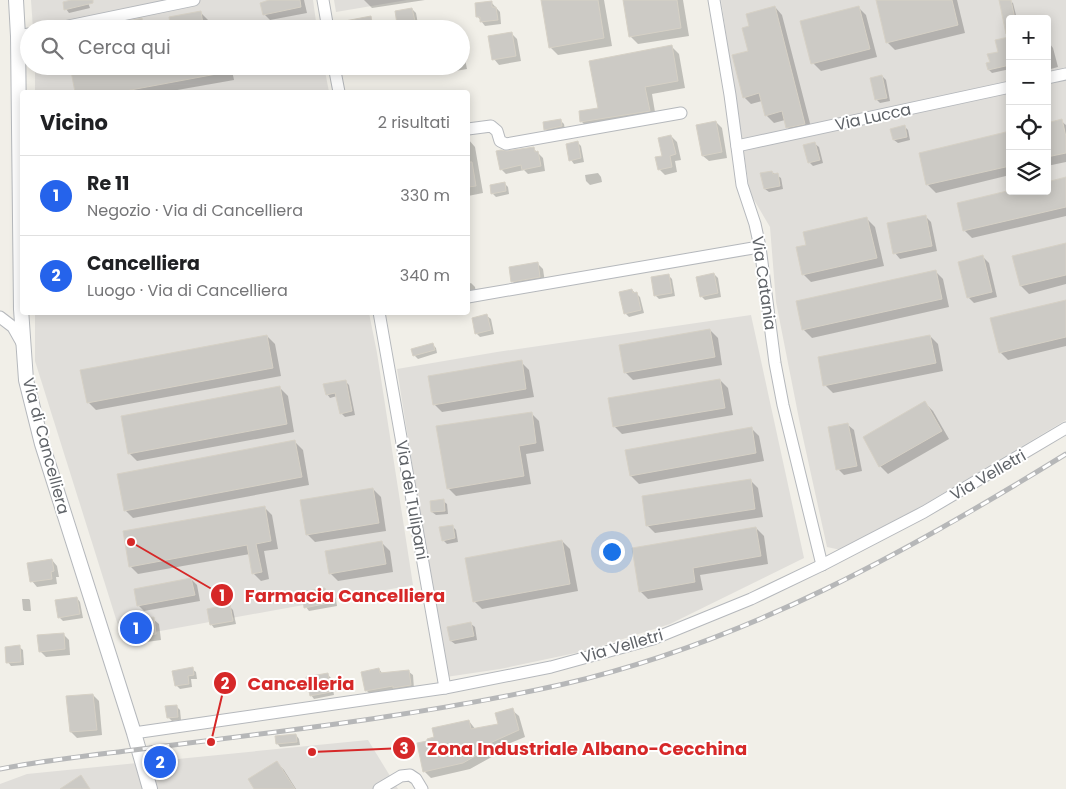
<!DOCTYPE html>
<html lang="it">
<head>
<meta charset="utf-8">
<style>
	body { margin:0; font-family:Poppins,sans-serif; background:#f2f2f2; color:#202124 }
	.controls { position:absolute; right:15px; top:15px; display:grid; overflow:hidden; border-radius:5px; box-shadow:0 2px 12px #0003 }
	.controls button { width:45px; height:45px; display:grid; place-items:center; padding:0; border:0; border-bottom:1px solid #e0e0e0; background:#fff; color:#202124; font:25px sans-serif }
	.you { position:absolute; left:611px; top:551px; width:18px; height:18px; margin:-12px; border:4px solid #fff; border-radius:50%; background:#1a73e8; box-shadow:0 0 0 8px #1a73e833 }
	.badge { display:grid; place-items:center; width:32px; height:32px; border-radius:50%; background:#2563eb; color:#fff; font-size:16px; font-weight:700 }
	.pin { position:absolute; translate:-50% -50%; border:2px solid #fff; box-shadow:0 1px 5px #0006 }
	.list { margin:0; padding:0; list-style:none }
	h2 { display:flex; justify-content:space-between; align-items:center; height:65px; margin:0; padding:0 20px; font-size:21px }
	h2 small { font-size:16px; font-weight:400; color:#757577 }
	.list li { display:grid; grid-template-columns:32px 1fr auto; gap:15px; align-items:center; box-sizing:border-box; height:80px; padding:0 20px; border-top:1px solid #e0e0e0 }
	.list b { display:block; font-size:19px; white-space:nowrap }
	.list p { margin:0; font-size:16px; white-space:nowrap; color:#757577 }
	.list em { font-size:16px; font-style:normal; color:#757577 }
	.icon { flex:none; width:28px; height:28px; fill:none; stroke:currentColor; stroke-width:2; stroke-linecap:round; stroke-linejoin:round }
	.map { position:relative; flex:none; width:1066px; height:789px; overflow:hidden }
	.search { position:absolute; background:#fff; box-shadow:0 2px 12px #0003; left:20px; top:20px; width:450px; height:55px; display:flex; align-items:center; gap:12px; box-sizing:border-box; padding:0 18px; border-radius:28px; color:#757577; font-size:19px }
	.panel { position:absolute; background:#fff; box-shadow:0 2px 12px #0003; left:20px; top:90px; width:450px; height:225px; border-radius:5px }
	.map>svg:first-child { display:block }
	.industrial { fill:#e0deda; fill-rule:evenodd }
	.shadow { fill:#0003 }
	.building { fill:#cccac5; stroke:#d6d1c6 }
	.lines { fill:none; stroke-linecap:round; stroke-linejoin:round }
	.minor-casing { stroke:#b5b8bc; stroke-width:13 }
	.tertiary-casing { stroke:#b5b8bc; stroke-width:16 }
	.minor { stroke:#fff; stroke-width:11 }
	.tertiary { stroke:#fff; stroke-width:14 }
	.rail-casing { stroke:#b6b7b8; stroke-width:5 }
	.rail { stroke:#fff; stroke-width:3; stroke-dasharray:9; stroke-linecap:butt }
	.labels { text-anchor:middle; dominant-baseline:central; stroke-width:4; stroke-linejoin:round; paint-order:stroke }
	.street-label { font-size:16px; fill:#5f6368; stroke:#fff }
	.leader { fill:none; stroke:#d62828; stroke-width:2 }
	.callout-dot { fill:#d62828; stroke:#fff; stroke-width:2 }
	.mark-label { font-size:15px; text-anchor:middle; font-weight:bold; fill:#fff }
	.callout-label { font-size:18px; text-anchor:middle; font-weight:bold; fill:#d62828; stroke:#fff; stroke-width:4; stroke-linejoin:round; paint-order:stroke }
</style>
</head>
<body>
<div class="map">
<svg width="1066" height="789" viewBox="0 0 1066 789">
	<rect width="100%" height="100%" fill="#f1efe8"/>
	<g class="industrial">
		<polygon points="31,0 313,0 317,29 33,29"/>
		<polygon points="334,0 407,0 336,12"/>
		<path d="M 721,0 L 1066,0 L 1066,420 L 905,516 L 841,550 L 827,547 L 800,424 L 776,302 L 770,227 L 750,193 ZM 1010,19 L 1047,19 L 1047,191 L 1010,191 Z"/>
		<polygon points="35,66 324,66 329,92 35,92"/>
		<polygon points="35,313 369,313 377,353 413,585 122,638 35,361"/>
		<polygon points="751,315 804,558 670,624 585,651 500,669 446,677 397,369 497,352"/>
		<polygon points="368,740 398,789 0,789 0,784 27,774"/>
	</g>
	<g class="shadow">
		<polygon points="76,0 87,0 90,8 69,13 66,9"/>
		<polygon points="270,0 304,0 307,13 270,20 264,14"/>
		<polygon points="364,0 425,0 372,8"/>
		<polygon points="542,0 604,0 612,46 558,55 550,47"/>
		<polygon points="624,0 683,0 689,36 638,44 630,36"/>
		<polygon points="877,0 957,0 965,33 895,50 887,42"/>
		<polygon points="1008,0 1013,3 1017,19 1010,19"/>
		<polygon points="491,2 500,12 501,24 485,26 478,17"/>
		<polygon points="775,7 782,15 812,131 794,135 787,127 785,120 774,123 766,115 762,101 751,104 744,97 751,27"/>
		<polygon points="858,7 866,15 877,57 821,71 813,63"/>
		<polygon points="412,9 416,13 418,24 402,27 398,23"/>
		<polygon points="201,13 208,20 210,29 172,29"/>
		<polygon points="370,18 376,24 377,29 348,29"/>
		<polygon points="141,20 149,29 118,29"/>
		<polygon points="511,33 517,39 521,61 499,65 494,59"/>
		<polygon points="1008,38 1010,40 1010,69 992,73 989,70 991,63"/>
		<polygon points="1050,44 1053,48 1058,67 1047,70 1047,45"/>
		<polygon points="671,46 679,54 685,88 652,94 656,118 589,129 582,122 599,109"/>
		<polygon points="461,55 465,59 467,69 444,73 440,70 440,66 461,66"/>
		<polygon points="71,66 231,66 234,80 166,92 76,92"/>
		<polygon points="882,76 886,80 890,101 880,103 877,100"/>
		<polygon points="560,120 564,124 565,130 549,133 545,129"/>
		<polygon points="1061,121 1066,125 1066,162 1047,166 1047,124"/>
		<polygon points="716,122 722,128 727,158 709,161 703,156"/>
		<polygon points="904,126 908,130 910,140 898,143 894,140"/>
		<polygon points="1010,133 1010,175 936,193 928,185 920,154"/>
		<polygon points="671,136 677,142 681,160 675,161 677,172 665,175 659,169"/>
		<polygon points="468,139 475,147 483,193 468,196"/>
		<polygon points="578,143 581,146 584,162 574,164 571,160"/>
		<polygon points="815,144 819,147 823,163 813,166 809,162"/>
		<polygon points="533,148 543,158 545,171 528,174 524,170 506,174 501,169 507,153"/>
		<polygon points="772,172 781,178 783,189 769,192 765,189"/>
		<polygon points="598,173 601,177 602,182 590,185 586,181 585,175"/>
		<polygon points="1066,179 1066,216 972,238 964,230 1047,191"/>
		<polygon points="504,183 508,187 509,194 496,197 492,193"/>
		<polygon points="925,216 931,222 937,251 900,259 895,253"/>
		<polygon points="867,219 875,227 884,266 811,282 803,274 807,246"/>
		<polygon points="1066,245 1066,284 1029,294 1021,286"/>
		<polygon points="983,257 989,263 997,297 974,303 968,297"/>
		<polygon points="538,264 543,269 545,283 518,287 512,281"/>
		<polygon points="935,271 943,279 949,307 812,338 804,330"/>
		<polygon points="714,274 718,278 721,297 705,300 701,296"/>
		<polygon points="669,276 672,279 675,296 659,299 655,295"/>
		<polygon points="471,283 475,287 476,292 468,294 468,284"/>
		<polygon points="632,290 640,297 644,313 629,317 625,313"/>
		<polygon points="1066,301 1066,346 1008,360 1000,352"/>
		<polygon points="487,316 491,319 494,334 480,337 476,333"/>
		<polygon points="710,330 718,338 722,365 633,380 625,372"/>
		<polygon points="267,336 275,344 281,376 96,410 88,402"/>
		<polygon points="930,336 938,344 943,371 833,393 825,385"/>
		<polygon points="432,344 436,348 437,353 418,359 414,355"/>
		<polygon points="521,362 529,370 534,397 442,412 434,404"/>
		<polygon points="720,380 728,388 733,415 622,434 614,426"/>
		<polygon points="345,381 349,385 355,415 345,417 341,413 337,396 330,398 327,394"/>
		<polygon points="280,388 288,396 294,432 137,461 129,453"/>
		<polygon points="925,403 933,411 949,439 888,474 880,466 864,438"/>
		<polygon points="531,413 539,421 544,451 526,454 531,484 456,496 448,488"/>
		<polygon points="848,425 854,430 862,471 844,475 838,469"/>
		<polygon points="751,428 759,436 764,461 639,484 631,476"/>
		<polygon points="295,442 303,450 309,485 133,518 125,510"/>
		<polygon points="750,480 758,488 763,517 655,533 647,525"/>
		<polygon points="373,489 381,497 386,531 315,542 307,534"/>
		<polygon points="443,501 447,504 448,514 436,515 432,512"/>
		<polygon points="264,507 272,515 278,549 264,551 269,579 261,581 253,573 250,554 138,574 130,566"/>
		<polygon points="452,526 456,530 458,542 447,544 443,540"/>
		<polygon points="756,528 764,536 768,564 700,575 703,590 648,599 640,591"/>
		<polygon points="562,541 570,549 578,591 482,609 474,601"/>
		<polygon points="382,543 390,551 393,572 338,581 330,573"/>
		<polygon points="52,560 57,566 59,577 56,577 57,584 37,587 32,581"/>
		<polygon points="191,579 197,585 200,601 144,611 138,605"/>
		<polygon points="325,590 329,595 332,595 336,599 337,606 309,611 306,607"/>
		<polygon points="77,598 80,602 83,618 63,621 59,617"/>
		<polygon points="22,599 29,599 30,600 31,611 25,611 23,610"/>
		<polygon points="229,606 233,610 236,624 214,628 211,624"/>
		<polygon points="153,619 159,624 161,640 139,643 133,637"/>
		<polygon points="471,624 475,627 477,640 455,644 451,641"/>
		<polygon points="63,634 69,640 70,655 46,657 40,651"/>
		<polygon points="19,647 23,650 24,665 11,666 8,662"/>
		<polygon points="192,669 196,672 197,679 191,679 192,687 180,689 176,685"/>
		<polygon points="379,669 382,673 409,672 413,675 414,689 398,691 396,689 370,694 366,690"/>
		<polygon points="327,674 331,678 334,695 314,699 311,695"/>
		<polygon points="93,695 99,701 102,735 77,738 71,732"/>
		<polygon points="176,706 180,710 181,720 172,721 168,717"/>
		<polygon points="512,710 519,716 525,737 496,749 497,754 470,769 431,778 424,771 429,742 469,721 476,730 500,725"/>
		<polygon points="296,735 299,739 300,745 280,747 277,743"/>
		<polygon points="167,756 170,760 172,771 159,773 155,770"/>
		<polygon points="276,762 284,770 296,789 255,789"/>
	</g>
	<g class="building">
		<polygon points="71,0 93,0 93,3 64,10 63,2"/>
		<polygon points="269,0 300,0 301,7 263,15 260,3"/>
		<polygon points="541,0 598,0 604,38 549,48"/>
		<polygon points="623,0 677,0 681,28 629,37"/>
		<polygon points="876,0 952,0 958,25 886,43"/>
		<polygon points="999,0 1011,0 1015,19 1010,19 1010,34 1006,34"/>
		<polygon points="492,1 492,7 496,7 498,20 480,22 480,17 476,17 475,3"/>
		<polygon points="775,6 805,124 786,128 782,111 765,116 759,93 743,98 732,55 748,51 742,28 749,26 746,14"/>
		<polygon points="859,6 870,49 811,64 800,21"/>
		<polygon points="412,8 415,21 397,24 395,11"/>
		<polygon points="201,11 203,24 171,29 169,17"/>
		<polygon points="371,16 373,29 347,29 345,21"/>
		<polygon points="142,18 144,29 107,29 107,26"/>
		<polygon points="512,32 516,56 492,60 488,36"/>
		<polygon points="1009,37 1010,65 988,70 986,63 990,62 987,54 998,52 995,40"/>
		<polygon points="672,45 678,81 645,87 650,111 580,122 579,111 598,108 589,61"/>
		<polygon points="70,66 238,66 238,70 120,92 75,92"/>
		<polygon points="882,75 887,98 875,100 870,78"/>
		<polygon points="561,119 562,126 544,130 543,122"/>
		<polygon points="1062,119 1066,137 1066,153 1047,157 1047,123"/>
		<polygon points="716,121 722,152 702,156 696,125"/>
		<polygon points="905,125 907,137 893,140 890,129"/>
		<polygon points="1010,131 1010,166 926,185 919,153"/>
		<polygon points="671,135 676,154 670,156 672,167 658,170 655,157 662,156 658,138"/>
		<polygon points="578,141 581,158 569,161 566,144"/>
		<polygon points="815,142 820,160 808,163 803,145"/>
		<polygon points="534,147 535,152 538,151 541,166 522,170 521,165 500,170 496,151 501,150 507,151"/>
		<polygon points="468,162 472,162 476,186 468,187"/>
		<polygon points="772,171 773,174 778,173 780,186 764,189 760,173"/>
		<polygon points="1066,177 1066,207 963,231 957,203 1007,191 1047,191 1047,182"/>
		<polygon points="505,182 506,191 491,194 490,185"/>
		<polygon points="926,215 932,246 893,254 887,223"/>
		<polygon points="867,217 877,258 802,275 796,247 806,245 803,232"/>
		<polygon points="1066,243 1066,275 1020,286 1012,256"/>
		<polygon points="983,255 992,292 967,298 958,262"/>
		<polygon points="538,262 540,277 511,282 509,267"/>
		<polygon points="936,270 942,299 802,330 796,301"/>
		<polygon points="714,273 718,293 700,297 696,277"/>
		<polygon points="669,274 672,293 654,296 651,277"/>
		<polygon points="632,289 633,293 637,292 641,310 624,314 619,292"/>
		<polygon points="1066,300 1066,337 999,353 990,318"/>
		<polygon points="487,314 491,330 475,334 472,318"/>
		<polygon points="710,329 715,357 624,373 619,345"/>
		<polygon points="267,335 273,368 87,403 80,370"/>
		<polygon points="930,335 936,363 823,386 818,357"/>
		<polygon points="433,343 435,350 413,356 411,349"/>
		<polygon points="522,360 526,389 433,405 428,376"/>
		<polygon points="720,379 725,408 613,427 608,398"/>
		<polygon points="346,380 352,411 340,414 335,393 326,395 323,384"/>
		<polygon points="280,386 287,424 128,454 121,416"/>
		<polygon points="925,401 942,431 879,467 863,437"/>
		<polygon points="532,412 536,443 519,446 524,476 447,489 436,426"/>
		<polygon points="848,423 857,466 836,470 828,427"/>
		<polygon points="752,427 756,453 630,476 625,450"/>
		<polygon points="295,440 302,477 124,511 117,474"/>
		<polygon points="751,479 755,509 646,526 642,496"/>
		<polygon points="373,488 379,523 306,535 300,500"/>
		<polygon points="444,499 445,511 431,512 430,501"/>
		<polygon points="265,506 271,541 256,544 262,572 252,574 247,545 129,567 123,531"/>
		<polygon points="453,525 455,538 442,541 439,527"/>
		<polygon points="756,527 761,556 693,568 695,582 639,592 632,548"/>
		<polygon points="562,540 570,584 473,602 465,558"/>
		<polygon points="382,541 386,564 329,574 325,551"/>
		<polygon points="52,559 54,571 51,572 52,579 30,582 27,563"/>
		<polygon points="191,578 195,595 137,606 134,589"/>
		<polygon points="325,588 326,595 332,594 334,602 304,608 302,592"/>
		<polygon points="77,597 80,614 58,618 55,600"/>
		<polygon points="230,604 233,621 210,625 207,609"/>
		<polygon points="154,617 156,634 132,638 130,621"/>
		<polygon points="471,622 474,636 450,641 447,627"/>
		<polygon points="64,633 65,649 39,652 37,635"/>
		<polygon points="20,645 21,662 6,663 5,647"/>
		<polygon points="193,667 194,675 188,676 189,684 175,686 172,671"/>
		<polygon points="379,668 380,673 409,670 411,685 393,688 393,686 365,691 361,672"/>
		<polygon points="328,673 331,692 310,696 306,677"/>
		<polygon points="93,694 97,730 70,732 66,696"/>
		<polygon points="177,705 178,717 167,718 165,706"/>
		<polygon points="513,708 519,730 490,743 491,747 463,763 423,772 417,743 427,741 427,739 434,737 432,728 469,720 471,729 498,724 495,713"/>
		<polygon points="296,734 297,742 276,744 275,736"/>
		<polygon points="167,755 169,768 154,770 152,757"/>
		<polygon points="277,761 295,789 254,789 248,779"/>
		<polygon points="81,775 90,789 60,789"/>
	</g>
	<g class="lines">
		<g class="minor-casing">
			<g id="minor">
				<polyline points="323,0 328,29"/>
				<polyline points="714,0 730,95 742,185 755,224 760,247 775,363 783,405 822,565"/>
				<polyline points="54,29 194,0"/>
				<polyline points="18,36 29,34"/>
				<polyline points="334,66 339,92"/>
				<polyline points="1047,78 1066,74"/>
				<polyline points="468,129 491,126 497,131 500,141 506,144 681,113"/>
				<polyline points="737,146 1010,87"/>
				<polyline points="468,297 753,248"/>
				<polyline points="379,312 445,688"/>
				<polyline points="0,317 13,327 22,343"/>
				<polyline points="134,733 445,688 551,667 653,639 751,599 822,565 924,512 1066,428"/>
				<polyline points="379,789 401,776 410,775 416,779 422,789"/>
			</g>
		</g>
		<g class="tertiary-casing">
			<polyline id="tertiary" points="16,0 18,36 21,309 26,380 42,444 134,733 150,789"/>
		</g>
		<use href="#minor" class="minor"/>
		<use href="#tertiary" class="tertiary"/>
		<g class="rail-casing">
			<path id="rail" d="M 0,769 C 52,759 105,754 157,747 C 293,730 430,714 564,684 C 746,642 909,551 1066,454"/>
		</g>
		<use href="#rail" class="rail"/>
	</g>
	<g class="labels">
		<g class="street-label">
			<text transform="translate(873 117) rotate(-12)">Via Lucca</text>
			<text transform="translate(764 283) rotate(82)">Via Catania</text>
			<text transform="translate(46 446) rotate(75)">Via di Cancelliera</text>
			<text transform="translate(988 475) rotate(-30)">Via Velletri</text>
			<text transform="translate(412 500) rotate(80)">Via dei Tulipani</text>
			<text transform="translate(622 646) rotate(-16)">Via Velletri</text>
		</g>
	</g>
	<path class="leader" d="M131 542L222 595M211 742L225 683M312 752L404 748"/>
	<g class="callout-dot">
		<circle cx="131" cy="542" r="5"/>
		<circle cx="211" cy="742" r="5"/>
		<circle cx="312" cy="752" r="5"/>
		<circle cx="222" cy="595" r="12"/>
		<circle cx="225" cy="683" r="12"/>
		<circle cx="404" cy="748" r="12"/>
	</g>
	<g class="mark-label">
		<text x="222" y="601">1</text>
		<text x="225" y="689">2</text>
		<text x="404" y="754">3</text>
	</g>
	<g class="callout-label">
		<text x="345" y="602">Farmacia Cancelliera</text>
		<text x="301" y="690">Cancelleria</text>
		<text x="587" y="755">Zona Industriale Albano-Cecchina</text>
	</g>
</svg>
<div class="controls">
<button>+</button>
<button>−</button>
<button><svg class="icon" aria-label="locate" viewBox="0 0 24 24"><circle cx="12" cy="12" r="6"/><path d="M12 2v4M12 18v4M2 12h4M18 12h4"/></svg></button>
<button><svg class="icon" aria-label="layers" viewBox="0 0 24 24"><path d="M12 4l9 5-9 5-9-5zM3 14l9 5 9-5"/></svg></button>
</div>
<div class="you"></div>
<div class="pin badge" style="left:136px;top:628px">1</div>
<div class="pin badge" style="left:160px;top:762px">2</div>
<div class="search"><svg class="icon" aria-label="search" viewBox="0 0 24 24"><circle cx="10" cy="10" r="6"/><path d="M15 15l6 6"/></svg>Cerca qui</div>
<section class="panel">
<h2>Vicino<small>2 risultati</small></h2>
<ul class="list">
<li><span class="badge">1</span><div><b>Re 11</b><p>Negozio · Via di Cancelliera</p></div><em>330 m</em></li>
<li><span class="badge">2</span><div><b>Cancelliera</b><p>Luogo · Via di Cancelliera</p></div><em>340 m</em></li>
</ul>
</section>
</div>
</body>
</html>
